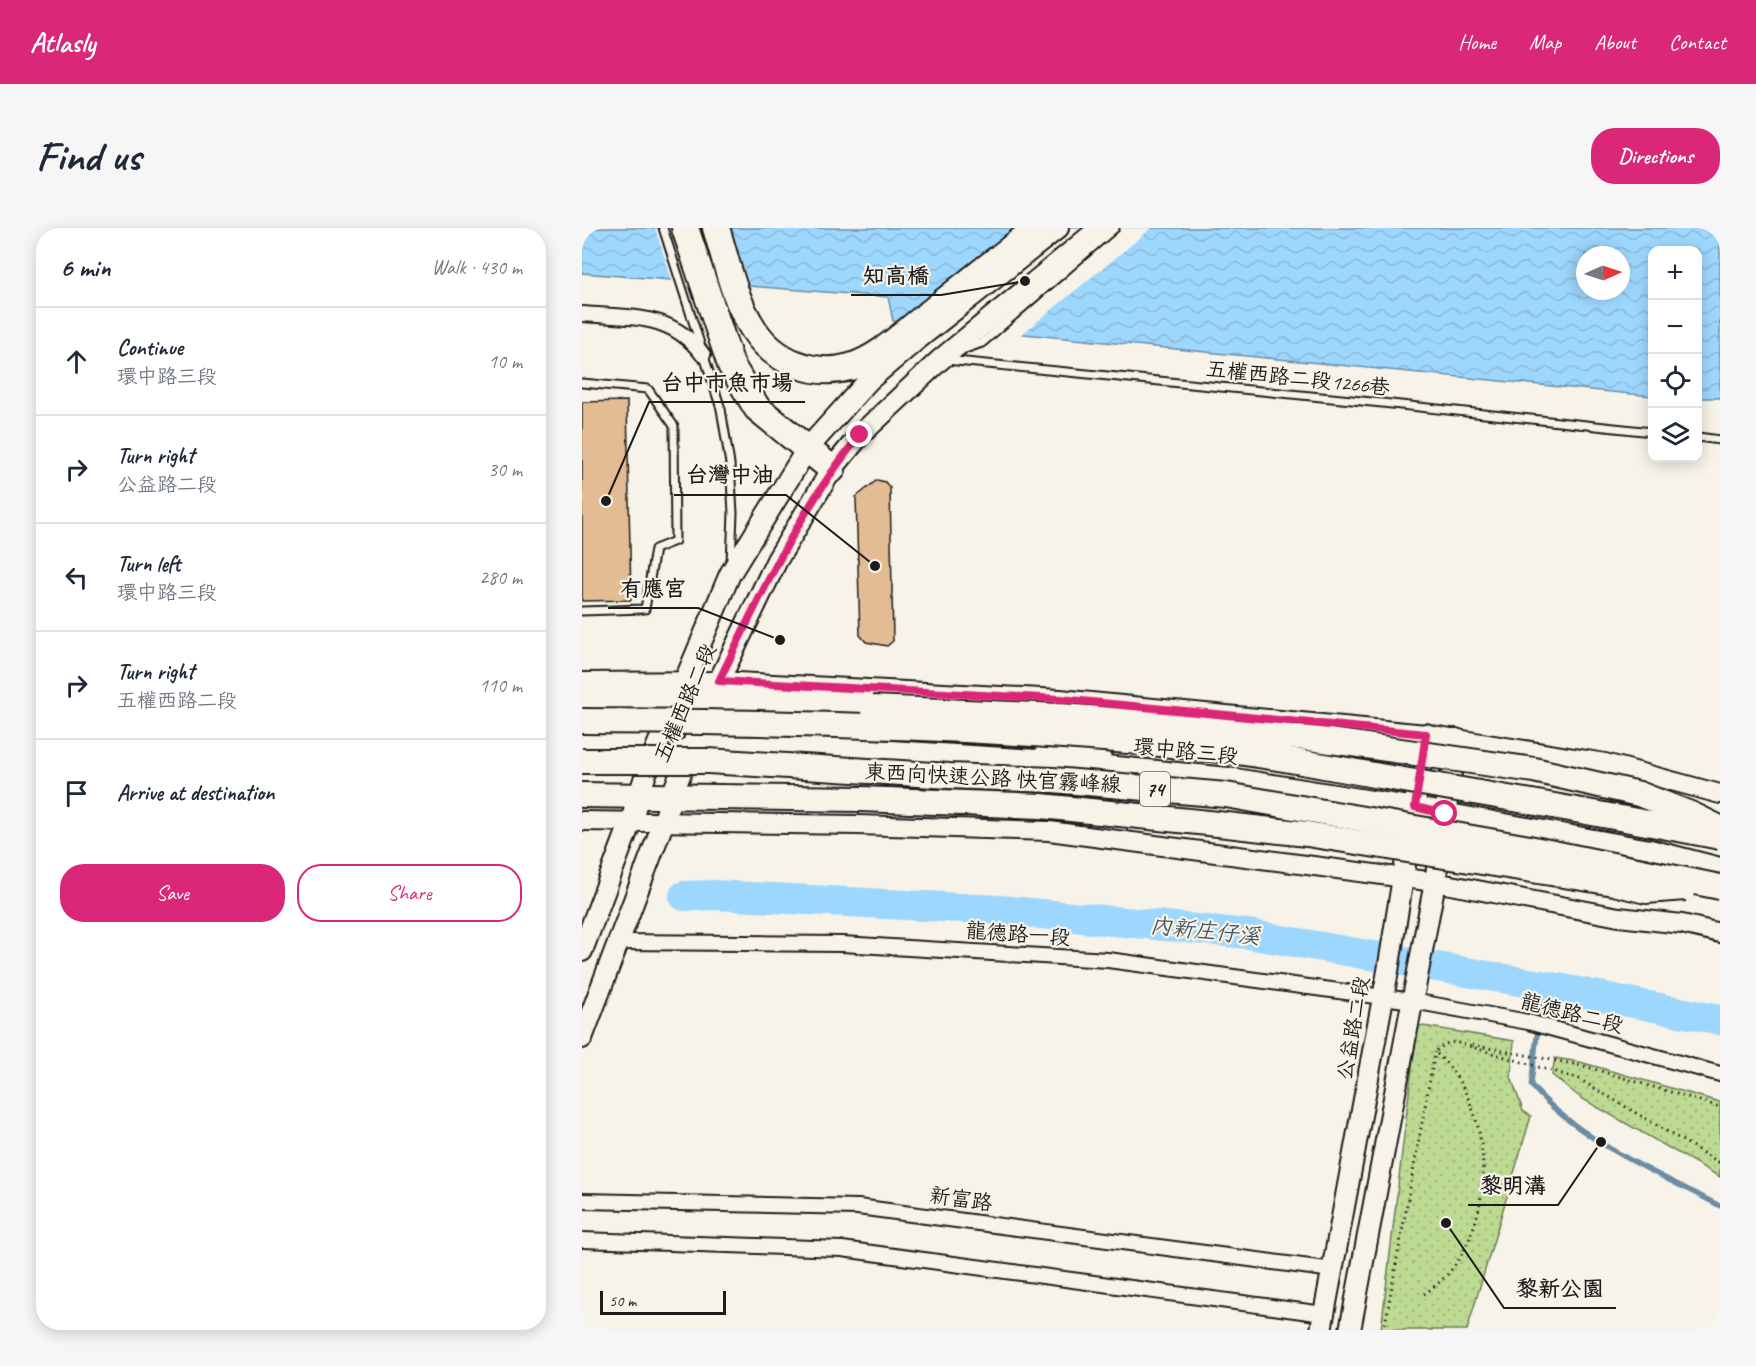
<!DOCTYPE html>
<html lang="en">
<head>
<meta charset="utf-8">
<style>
	body { margin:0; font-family:Caveat,"LXGW WenKai TC",sans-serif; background:#f6f6f7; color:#1f2937 }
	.controls { position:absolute; right:18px; top:18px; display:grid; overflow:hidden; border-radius:12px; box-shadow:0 3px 15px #0003 }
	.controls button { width:54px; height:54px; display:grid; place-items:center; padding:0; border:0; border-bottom:2px solid #e0e1e3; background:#fff; color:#1f2937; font:30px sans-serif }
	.compass { position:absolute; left:994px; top:18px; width:54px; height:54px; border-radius:50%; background:#fff; box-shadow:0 3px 15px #0003; rotate:87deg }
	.scale { position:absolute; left:18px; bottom:15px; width:126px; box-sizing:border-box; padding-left:6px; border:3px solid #1c1c1c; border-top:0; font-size:16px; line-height:21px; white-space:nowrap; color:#1c1c1c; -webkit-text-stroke:4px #f7f3e8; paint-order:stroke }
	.stop { position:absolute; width:18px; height:18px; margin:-14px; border:4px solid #db2777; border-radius:50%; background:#fff }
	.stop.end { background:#db2777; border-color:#fff; box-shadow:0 2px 6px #0008 }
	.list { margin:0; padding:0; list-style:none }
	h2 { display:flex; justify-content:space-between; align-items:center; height:78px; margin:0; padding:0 24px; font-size:26px }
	h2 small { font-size:20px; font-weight:400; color:#747a83 }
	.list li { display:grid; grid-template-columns:39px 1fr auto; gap:18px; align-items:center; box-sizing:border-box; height:108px; padding:0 24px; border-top:2px solid #e0e1e3 }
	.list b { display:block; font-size:22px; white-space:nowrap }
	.list p { margin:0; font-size:20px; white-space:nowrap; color:#747a83 }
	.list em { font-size:20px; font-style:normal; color:#747a83 }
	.actions { display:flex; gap:12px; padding:18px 24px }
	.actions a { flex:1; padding:14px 0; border:2px solid #db2777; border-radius:24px; text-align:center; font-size:21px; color:#db2777 }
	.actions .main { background:#db2777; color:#fff }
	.icon { flex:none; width:33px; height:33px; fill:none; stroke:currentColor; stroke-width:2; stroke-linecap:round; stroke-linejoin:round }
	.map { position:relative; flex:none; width:1138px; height:1102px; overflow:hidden; border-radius:24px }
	header { display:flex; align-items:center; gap:36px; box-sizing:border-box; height:84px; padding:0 30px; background:#db2777; color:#fff }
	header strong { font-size:28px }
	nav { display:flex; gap:33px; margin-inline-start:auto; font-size:21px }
	.intro { display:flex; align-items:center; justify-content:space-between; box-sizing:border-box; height:144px; padding:0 36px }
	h1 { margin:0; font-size:42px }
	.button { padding:15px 27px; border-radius:24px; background:#db2777; color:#fff; font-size:21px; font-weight:700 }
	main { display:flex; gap:36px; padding:0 36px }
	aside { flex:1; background:#fff; border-radius:24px; box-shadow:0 3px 15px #0003 }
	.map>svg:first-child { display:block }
	.park { fill:url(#park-dots); stroke:#6c7b57; stroke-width:1.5 }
	.water { fill:url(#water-waves); stroke:#6a8ca4; stroke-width:1.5; fill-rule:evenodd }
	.pier { fill:#f7f3e8 }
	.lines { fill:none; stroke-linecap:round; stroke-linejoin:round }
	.stream { stroke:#6a8ca4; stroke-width:5 }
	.river { stroke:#9ed7fe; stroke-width:30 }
	.building { fill:#e4bc94; stroke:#1c1c1c; stroke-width:1.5 }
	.service-casing { stroke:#1c1c1c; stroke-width:11 }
	.minor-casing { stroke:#1c1c1c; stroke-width:18 }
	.tertiary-casing { stroke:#1c1c1c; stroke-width:22 }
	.secondary-casing { stroke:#1c1c1c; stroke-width:24 }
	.trunk-casing { stroke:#1c1c1c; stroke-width:28 }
	.motorway-casing { stroke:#1c1c1c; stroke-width:30 }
	.path { stroke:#1c1c1c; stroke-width:3; stroke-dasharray:1.5 4.5; stroke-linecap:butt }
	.service { stroke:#f7f3e8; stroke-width:7 }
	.minor { stroke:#f7f3e8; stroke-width:14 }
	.tertiary { stroke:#f7f3e8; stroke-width:18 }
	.secondary { stroke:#f7f3e8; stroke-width:20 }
	.trunk { stroke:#f7f3e8; stroke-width:24 }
	.motorway { stroke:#f7f3e8; stroke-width:26 }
	.trunk-bridge-casing { stroke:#1c1c1c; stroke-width:28; stroke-linecap:butt }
	.trunk-bridge { stroke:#f7f3e8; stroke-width:24 }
	.route { stroke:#db2777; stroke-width:8 }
	.labels { text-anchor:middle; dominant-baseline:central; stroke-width:4.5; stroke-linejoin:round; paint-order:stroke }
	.shield { fill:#f7f3e8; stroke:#5e5c59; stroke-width:1.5 }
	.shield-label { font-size:20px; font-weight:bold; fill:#1c1c1c }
	.street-label { font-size:21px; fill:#1c1c1c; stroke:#f7f3e8 }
	.water-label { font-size:22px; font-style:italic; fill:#435460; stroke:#f7f3e8 }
	.leader { fill:none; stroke:#1c1c1c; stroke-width:2 }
	.callout-dot { fill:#1c1c1c; stroke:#f7f3e8; stroke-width:2 }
	.callout-label { font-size:22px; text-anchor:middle; font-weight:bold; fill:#1c1c1c; stroke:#f7f3e8; stroke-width:4.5; stroke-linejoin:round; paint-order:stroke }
</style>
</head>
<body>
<header>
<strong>Atlasly</strong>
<nav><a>Home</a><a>Map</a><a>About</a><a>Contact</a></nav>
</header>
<div class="intro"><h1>Find us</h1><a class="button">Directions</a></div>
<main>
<aside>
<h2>6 min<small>Walk · 430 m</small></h2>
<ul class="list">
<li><svg class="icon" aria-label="ahead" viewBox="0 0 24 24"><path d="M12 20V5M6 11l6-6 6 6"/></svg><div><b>Continue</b><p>環中路三段</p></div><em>10 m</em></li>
<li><svg class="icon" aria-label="right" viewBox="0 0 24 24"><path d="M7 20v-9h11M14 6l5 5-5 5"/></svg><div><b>Turn right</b><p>公益路二段</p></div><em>30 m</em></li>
<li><svg class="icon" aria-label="left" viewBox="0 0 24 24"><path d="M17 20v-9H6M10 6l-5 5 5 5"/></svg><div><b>Turn left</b><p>環中路三段</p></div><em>280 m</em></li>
<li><svg class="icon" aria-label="right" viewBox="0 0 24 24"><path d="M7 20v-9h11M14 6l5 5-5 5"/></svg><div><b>Turn right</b><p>五權西路二段</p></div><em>110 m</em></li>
<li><svg class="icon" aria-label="arrive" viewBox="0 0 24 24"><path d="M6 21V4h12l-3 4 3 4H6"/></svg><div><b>Arrive at destination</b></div></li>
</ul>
<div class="actions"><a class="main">Save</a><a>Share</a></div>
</aside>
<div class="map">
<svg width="1138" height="1102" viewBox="0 0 1138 1102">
	<defs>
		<pattern id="park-dots" width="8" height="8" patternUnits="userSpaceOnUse" patternTransform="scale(1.5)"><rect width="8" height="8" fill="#bdda92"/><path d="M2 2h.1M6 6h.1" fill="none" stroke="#a2ba7d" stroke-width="1.8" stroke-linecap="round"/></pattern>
		<pattern id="water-waves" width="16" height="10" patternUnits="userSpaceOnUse" patternTransform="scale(1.5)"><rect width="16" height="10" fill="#9ed7fe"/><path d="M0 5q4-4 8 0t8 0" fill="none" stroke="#88b8d9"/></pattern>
	</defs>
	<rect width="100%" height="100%" fill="#f7f3e8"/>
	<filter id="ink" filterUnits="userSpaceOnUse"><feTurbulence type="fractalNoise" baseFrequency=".0167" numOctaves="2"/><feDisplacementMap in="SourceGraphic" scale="12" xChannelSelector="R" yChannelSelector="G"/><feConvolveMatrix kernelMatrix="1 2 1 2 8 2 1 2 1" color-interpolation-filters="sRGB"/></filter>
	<g filter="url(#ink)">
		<g class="park">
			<polygon points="835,797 932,813 929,849 941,883 949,888 885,1102 799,1102"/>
			<polygon points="973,830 998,834 1138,874 1138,949 999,870 970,847"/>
		</g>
		<path class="water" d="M 0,0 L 1138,0 L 1138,170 L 1116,170 L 1116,22 L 1070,22 L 1070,168 L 311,93 L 306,69 L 0,45 ZM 1003,27 L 1039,27 L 1039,63 L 1003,63 Z"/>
		<g class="pier">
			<polygon points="73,0 148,0 169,62 91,55"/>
			<polygon points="446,0 570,0 435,110 324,98"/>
		</g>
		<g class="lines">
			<path class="stream" d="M 961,757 L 949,857 C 998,914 1074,944 1138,978"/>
			<polyline class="river" points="102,668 133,667 418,682 666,706 976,760 1138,792"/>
		</g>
		<g class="building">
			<polygon points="45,173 49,372 0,373 0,174"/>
			<polygon points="295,252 303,254 308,260 311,413 305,418 284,414 278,407 274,269"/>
		</g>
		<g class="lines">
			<g class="service-casing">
				<g id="service">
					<polyline points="81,0 139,181 148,236 151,285 149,334"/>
					<polyline points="383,121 400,115 533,0"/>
					<polyline points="364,132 800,175 1070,204"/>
					<polyline points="0,155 66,161 92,198 93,313 73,321 63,381 0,383"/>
					<polyline points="1116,209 1138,212"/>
				</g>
			</g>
			<g class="minor-casing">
				<g id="minor">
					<path d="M 0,86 C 48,90 89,84 121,127"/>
					<polyline points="36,714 260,716 526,732 831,773 946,794 1138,846"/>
					<polyline points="0,973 276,979 751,1042"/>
					<polyline points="0,1012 260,1021 742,1086"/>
				</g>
			</g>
			<g class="tertiary-casing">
				<g id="tertiary">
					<polyline points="0,454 137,453 478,471 844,506 1023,535 1138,566"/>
					<polyline points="463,519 520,524"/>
					<polyline points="99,523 111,516 277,520 472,532 647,549 833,579 1068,621 1138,639"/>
					<polyline points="0,593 275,597 467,603 853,654 1037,689 1100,696 1138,705"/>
				</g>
			</g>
			<g class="secondary-casing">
				<g id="secondary">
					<polyline points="0,723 49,593 65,542 148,346 225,221 287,152 332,114 476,0"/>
					<polyline points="0,810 82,593 89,569 137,453 195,332 250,241 278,207 358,132 518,0"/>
					<polyline points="739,1102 806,743 844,506"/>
					<polyline points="768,1102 853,654 874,511"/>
				</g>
			</g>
			<g class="trunk-casing">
				<g id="trunk">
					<polyline points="0,473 129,473 290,480"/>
					<polyline points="0,567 278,571"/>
				</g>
			</g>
			<g class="motorway-casing">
				<g id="motorway">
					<polyline points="103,0 149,137 175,180 250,241"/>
					<path d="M 134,0 C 145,35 152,72 172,102 C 193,134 232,149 268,139 C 296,131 321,106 344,88 C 381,59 418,29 455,0"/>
				</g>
			</g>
			<g class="path">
				<polyline points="890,817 1002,838 1138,879"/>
				<path d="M 842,1066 C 852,1059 862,1051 870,1041 C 916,980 911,876 853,824 L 863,816 L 873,814 L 997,851 L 1138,935"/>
				<polyline points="802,1102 853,824"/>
			</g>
			<use href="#service" class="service"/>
			<use href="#minor" class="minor"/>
			<use href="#tertiary" class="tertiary"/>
			<use href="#secondary" class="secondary"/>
			<use href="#trunk" class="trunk"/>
			<use href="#motorway" class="motorway"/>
			<g class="trunk-bridge-casing">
				<g id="trunk-bridge">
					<polyline points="290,480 479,488 569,494 735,511 952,542 1057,566 1111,587 1138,600"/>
					<path d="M 0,493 C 219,494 438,499 656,524 C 703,530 751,540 798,548 C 911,567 1025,587 1138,609"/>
					<polyline points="0,533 126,533 368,548 471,552 644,567 942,619 1138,659"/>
					<polyline points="278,571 459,578 636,596 725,606 1032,655 1064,663 1103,660"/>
				</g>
			</g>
			<use href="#trunk-bridge" class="trunk-bridge"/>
		</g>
	</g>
	<g class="lines" filter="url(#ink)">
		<path class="route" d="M 278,207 C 217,282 179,366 137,453 L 478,471 L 844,506 L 833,579 L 863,586"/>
	</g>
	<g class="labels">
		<rect class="shield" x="558" y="544" width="30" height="34" rx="4.5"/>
		<g class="shield-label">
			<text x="573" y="561">74</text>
		</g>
		<g class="street-label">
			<text transform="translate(716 150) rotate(6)">五權西路二段1266巷</text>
			<text transform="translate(103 475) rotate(-67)">五權西路二段</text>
			<text transform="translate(604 523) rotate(6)">環中路三段</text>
			<text transform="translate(411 550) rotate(3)">東西向快速公路 快官霧峰線</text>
			<text transform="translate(436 706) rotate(4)">龍德路一段</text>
			<text transform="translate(990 785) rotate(14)">龍德路二段</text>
			<text transform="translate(771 800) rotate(-80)">公益路二段</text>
			<text transform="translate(379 971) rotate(8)">新富路</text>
		</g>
		<g class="water-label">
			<text transform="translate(623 703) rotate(6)">內新庄仔溪</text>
		</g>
	</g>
	<path class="leader" d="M443 53L359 67H269M24 273L67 174H223M293 338L204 267H92M198 412L116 380H26M1019 914L976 977H886M864 995L922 1080H1034"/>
	<g class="callout-dot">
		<circle cx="443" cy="53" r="6"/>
		<circle cx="24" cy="273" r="6"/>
		<circle cx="293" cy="338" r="6"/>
		<circle cx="198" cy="412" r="6"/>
		<circle cx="1019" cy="914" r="6"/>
		<circle cx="864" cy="995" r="6"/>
	</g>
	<g class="callout-label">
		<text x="314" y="55">知高橋</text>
		<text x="145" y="162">台中市魚市場</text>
		<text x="148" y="254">台灣中油</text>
		<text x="71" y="368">有應宮</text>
		<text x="931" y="965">黎明溝</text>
		<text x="978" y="1068">黎新公園</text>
	</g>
</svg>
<div class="controls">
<button>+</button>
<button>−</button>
<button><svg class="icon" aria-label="locate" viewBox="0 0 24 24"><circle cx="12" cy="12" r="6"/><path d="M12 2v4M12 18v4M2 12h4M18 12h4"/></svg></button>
<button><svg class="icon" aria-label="layers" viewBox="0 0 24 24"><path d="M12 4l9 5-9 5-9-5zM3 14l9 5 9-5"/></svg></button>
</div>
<svg class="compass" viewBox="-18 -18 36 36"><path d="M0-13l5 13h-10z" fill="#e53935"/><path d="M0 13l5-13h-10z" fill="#747a83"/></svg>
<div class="scale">50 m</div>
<div class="stop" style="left:863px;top:586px"></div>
<div class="stop end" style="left:278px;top:207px"></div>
</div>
</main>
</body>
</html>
